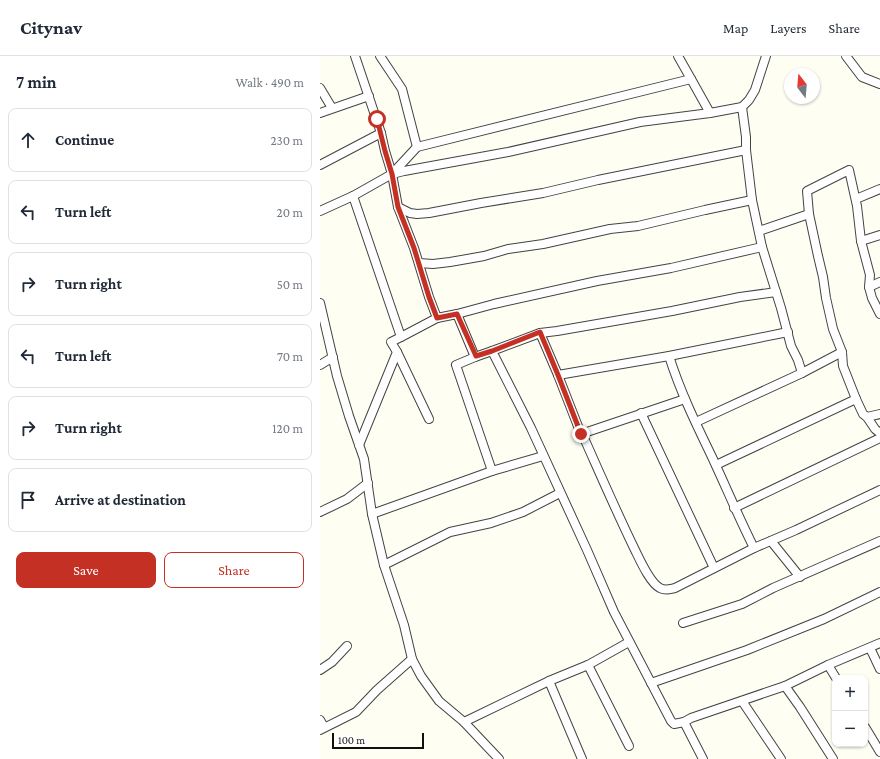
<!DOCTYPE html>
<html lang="en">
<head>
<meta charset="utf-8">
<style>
	body { margin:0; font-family:"Crimson Pro",serif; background:#f2f2f3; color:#1f2937 }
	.controls { position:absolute; right:12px; bottom:12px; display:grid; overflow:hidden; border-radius:8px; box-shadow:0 1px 3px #0004 }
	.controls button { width:36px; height:36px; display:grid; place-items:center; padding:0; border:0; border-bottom:1px solid #e0e1e3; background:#fff; color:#1f2937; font:20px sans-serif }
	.compass { position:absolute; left:464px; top:12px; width:36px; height:36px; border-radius:50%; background:#fff; box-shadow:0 1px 3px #0004; rotate:344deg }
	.scale { position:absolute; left:12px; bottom:10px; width:92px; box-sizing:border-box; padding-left:4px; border:2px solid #101010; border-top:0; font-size:11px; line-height:14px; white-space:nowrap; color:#101010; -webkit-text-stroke:3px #fff; paint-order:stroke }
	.stop { position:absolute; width:12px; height:12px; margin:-9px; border:3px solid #c43023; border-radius:50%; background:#fff }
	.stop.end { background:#c43023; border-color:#fff; box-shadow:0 1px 4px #0008 }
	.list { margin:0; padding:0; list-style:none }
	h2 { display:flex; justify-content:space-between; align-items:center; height:52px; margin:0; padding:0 16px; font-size:17px }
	h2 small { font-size:13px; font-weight:400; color:#747a83 }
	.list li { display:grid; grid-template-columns:26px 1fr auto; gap:12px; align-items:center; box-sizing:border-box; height:64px; margin:0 8px 8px; padding:0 8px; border:1px solid #e0e1e3; border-radius:8px }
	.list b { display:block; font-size:15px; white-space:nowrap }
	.list em { font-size:13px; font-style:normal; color:#747a83 }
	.actions { display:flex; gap:8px; padding:12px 16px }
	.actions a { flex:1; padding:9px 0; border:1px solid #c43023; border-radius:8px; text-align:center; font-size:14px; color:#c43023 }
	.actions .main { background:#c43023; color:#fff }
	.icon { flex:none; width:22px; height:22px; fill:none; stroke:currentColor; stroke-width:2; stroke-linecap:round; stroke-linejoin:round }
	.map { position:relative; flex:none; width:560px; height:703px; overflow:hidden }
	header { display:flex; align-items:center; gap:24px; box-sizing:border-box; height:56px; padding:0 20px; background:#fff; border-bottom:1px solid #e0e1e3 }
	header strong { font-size:19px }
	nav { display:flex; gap:22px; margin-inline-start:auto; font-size:14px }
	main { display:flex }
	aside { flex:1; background:#fff }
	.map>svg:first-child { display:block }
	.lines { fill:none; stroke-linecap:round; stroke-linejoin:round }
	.minor-casing { stroke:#434343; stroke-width:10 }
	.minor { stroke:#fff; stroke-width:8 }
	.route { stroke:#c43023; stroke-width:5 }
</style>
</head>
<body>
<header>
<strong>Citynav</strong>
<nav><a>Map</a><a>Layers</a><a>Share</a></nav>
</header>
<main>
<aside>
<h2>7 min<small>Walk · 490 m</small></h2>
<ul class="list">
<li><svg class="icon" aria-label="ahead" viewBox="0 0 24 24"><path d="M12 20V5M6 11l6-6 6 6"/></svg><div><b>Continue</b></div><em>230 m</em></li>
<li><svg class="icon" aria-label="left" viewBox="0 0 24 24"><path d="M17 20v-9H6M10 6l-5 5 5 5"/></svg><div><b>Turn left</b></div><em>20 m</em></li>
<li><svg class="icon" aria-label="right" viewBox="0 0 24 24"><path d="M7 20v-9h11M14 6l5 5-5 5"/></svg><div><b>Turn right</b></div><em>50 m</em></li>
<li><svg class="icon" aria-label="left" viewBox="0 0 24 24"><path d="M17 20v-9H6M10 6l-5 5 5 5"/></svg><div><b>Turn left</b></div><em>70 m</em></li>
<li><svg class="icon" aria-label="right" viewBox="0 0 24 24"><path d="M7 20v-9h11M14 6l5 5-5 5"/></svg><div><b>Turn right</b></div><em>120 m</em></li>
<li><svg class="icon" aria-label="arrive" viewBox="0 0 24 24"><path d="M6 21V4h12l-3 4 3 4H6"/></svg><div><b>Arrive at destination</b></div></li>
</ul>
<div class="actions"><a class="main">Save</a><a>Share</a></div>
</aside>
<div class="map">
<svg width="560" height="703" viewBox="0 0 560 703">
	<rect width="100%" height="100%" fill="#fffef3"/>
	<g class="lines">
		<g class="minor-casing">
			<g id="minor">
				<polyline points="35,0 61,77 65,95 72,118 78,151 94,192 109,241 117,262 137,258 155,301"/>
				<polyline points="60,0 82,33 97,91 371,23 358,0"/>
				<polyline points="526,0 542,21 560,28"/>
				<polyline points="371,23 390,57"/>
				<polyline points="0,32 12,52"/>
				<polyline points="0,57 49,40"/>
				<polyline points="0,109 61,77"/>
				<polyline points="72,118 97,91"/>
				<polyline points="33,140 81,281 117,262"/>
				<polyline points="536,143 560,133"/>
				<polyline points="78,151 90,157 97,158 109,157 161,147 223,137 278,124 426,94"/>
				<polyline points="0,155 33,140 72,118 84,115 188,96 320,66 390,57 422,51 429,44 435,34 446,0"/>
				<polyline points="439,175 489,158"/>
				<polyline points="541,185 560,179"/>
				<polyline points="99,207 113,208 130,206 164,200 188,193 223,188 290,173 318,170 385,154 432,144"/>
				<polyline points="549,231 560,226"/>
				<polyline points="0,247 17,320 29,360 44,403 52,458 64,509 84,569 92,603 101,620 119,645 144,666 179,703"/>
				<polyline points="137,258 174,248 277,225 351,212 442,191"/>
				<polyline points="560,258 552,242 549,231 550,219 541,185 537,150 529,114 487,135 489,158 498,200 503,221 506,242 513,273 522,296 523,310 536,343 543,358 547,361 555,373 560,377"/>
				<path d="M 220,277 L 238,319 L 261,378 L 264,382 C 281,420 297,457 315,494 C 320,504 330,527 340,532 C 345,535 350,533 355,532 L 434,492 L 476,474 L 560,434"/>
				<polyline points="172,295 211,372 267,494 294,556 351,665 354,668 364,666 371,662 465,630 508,609 560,587"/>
				<polyline points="77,296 109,363"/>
				<path d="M 349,300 C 360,335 376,368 392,401 C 406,431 419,462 434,492"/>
				<polyline points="0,309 13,301"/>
				<polyline points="482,317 522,296"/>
				<polyline points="238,319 349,300 468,276"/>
				<polyline points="321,357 394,512"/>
				<polyline points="547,361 560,358"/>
				<polyline points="376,366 482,317 478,304 471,290 461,252 442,191 432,144 426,94 426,81 422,51"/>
				<polyline points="261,378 365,343"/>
				<polyline points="39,389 77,296 71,286 81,281"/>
				<polyline points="396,409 536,343"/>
				<polyline points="172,415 136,309 155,301 172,295 220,277 237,275 352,255 420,241 456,236"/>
				<polyline points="414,452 560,382"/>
				<polyline points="0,456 27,443 48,427"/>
				<polyline points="52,458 172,415 223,400"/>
				<polyline points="451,485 480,521"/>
				<polyline points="64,509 130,476 171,467 203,456 240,437"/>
				<polyline points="363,567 422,548 453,532 560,485"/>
				<polyline points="550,592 560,613"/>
				<polyline points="268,609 309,690"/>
				<polyline points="508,609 516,622"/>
				<polyline points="0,614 12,606 27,590"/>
				<polyline points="229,625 262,703"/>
				<polyline points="331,627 427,594 504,563 560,536"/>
				<polyline points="465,630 480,651 513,703"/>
				<polyline points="422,645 461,703"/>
				<polyline points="0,664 4,671"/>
				<polyline points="144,666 229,625 268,609 309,586"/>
				<polyline points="364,666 383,703"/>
				<polyline points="545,671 560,696"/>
				<polyline points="0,674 36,656 57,634 92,603"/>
			</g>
		</g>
		<use href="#minor" class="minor"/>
	</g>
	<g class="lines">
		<polyline class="route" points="57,63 65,95 72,118 78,151 94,192 109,241 117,262 137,258 156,300 172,295 220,276 238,319 261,378"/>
	</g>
</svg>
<div class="controls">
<button>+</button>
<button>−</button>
</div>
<svg class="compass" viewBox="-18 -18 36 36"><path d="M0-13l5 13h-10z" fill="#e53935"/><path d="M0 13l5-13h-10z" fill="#747a83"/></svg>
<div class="scale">100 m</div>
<div class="stop" style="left:57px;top:63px"></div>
<div class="stop end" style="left:261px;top:378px"></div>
</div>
</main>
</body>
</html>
